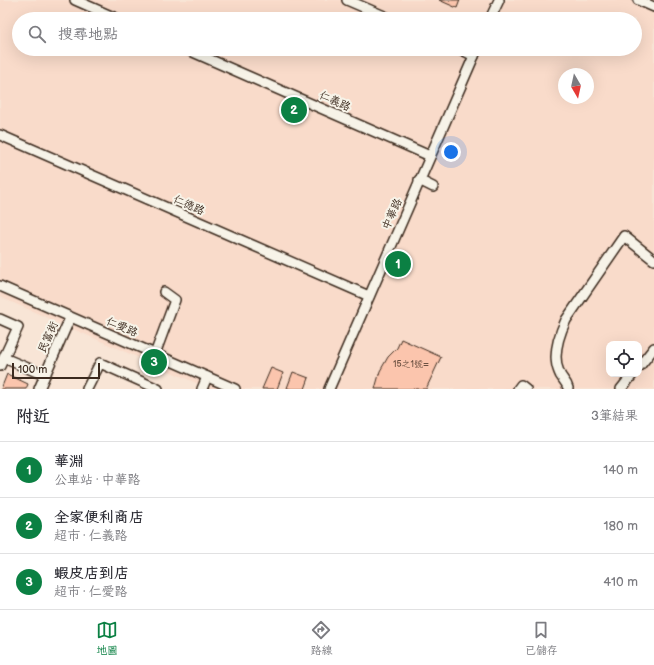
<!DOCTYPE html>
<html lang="zh-TW">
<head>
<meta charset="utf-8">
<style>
	body { margin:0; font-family:"Balsamiq Sans","LXGW WenKai TC",sans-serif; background:#f7f7f7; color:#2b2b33 }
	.controls { position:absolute; right:12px; bottom:12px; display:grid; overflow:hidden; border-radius:8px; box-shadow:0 4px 16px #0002 }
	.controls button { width:36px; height:36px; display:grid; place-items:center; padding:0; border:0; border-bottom:1px solid #e1e1e2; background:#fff; color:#2b2b33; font:20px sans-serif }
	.compass { position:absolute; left:558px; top:68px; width:36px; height:36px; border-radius:50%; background:#fff; box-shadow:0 4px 16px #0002; rotate:171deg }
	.scale { position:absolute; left:12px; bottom:10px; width:88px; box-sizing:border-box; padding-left:4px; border:2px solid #3b2a1e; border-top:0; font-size:11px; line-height:14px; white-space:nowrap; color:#3b2a1e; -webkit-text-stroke:3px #f7f3e8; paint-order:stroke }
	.you { position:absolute; left:451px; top:152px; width:14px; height:14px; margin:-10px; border:3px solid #fff; border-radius:50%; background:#1a73e8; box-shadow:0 0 0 6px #1a73e833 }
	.badge { display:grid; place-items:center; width:26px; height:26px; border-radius:50%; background:#0b8043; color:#fff; font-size:13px; font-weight:700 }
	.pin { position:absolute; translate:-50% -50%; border:2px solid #fff; box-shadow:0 1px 4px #0006 }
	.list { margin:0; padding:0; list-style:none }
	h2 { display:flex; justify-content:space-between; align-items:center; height:52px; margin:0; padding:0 16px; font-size:17px }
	h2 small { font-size:13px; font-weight:400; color:#7c7c81 }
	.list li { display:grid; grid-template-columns:26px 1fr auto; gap:12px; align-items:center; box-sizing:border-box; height:56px; padding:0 16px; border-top:1px solid #e1e1e2 }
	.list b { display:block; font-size:15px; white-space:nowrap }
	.list p { margin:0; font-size:13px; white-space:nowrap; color:#7c7c81 }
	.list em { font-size:13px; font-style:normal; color:#7c7c81 }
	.icon { flex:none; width:22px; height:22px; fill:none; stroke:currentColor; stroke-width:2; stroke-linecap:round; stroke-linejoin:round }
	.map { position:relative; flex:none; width:654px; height:389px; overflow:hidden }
	.search { position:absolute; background:#fff; box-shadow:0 4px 16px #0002; left:12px; right:12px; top:12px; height:44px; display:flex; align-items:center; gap:10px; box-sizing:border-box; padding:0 14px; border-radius:22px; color:#7c7c81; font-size:15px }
	.sheet { height:220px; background:#fff }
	nav { display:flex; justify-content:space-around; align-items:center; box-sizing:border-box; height:56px; border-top:1px solid #e1e1e2; background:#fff; font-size:11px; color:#7c7c81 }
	nav a { display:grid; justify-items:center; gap:2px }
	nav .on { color:#0b8043 }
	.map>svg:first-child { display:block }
	.built { fill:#f9dbca; fill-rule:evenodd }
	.building { fill:#fbc5ad; stroke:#3b2a1e }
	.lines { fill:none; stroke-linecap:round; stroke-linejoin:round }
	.minor-casing { stroke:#3b2a1e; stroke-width:12 }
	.minor { stroke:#f7f3e8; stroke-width:9 }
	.labels { text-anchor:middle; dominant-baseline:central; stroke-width:4; stroke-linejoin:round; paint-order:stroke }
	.number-label { font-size:9px; fill:#6b5142 }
	.street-label { font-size:11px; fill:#3b2a1e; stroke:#f7f3e8 }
</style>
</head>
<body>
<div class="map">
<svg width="654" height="389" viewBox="0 0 654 389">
	<rect width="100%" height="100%" fill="#f8e5d6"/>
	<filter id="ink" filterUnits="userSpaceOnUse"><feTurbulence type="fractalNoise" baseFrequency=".025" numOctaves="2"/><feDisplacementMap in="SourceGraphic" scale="8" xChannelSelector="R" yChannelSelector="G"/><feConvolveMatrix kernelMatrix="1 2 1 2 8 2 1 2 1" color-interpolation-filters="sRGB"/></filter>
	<g filter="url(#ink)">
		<path class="built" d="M 0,0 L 654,0 L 654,389 L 210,389 L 0,297 ZM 19,19 L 635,19 L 635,49 L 19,49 ZM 564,74 L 588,74 L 588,98 L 564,98 ZM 609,344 L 639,344 L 639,374 L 609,374 Z"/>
		<g class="building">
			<polygon points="439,0 460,0 457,8"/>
			<polygon points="401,339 441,357 426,389 375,389 380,371 388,357 397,348"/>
			<polygon points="271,368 283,373 277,389 262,389"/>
			<polygon points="293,372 309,378 305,389 291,389 287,388"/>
			<polygon points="7,374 28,384 26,389 1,389"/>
		</g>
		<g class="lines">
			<g class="minor-casing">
				<g id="minor">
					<polyline points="75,0 118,19"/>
					<polyline points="347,0 391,19"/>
					<polyline points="638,0 654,7"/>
					<polyline points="490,19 499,0"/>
					<polyline points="186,49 430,156"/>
					<polyline points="460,49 474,56"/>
					<polyline points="0,135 369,296"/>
					<polyline points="419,180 433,187"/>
					<polyline points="0,286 235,389"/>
					<polyline points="0,319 18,327 0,366"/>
					<polyline points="155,354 175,300 164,292"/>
					<polyline points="4,358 44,375"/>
					<polyline points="639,367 654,348"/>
					<path d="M 568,388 C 566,380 561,379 559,372 C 552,356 559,335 566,320 L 624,236 L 654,260"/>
					<polyline points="39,389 70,318"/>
					<polyline points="87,389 100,363 158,389"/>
					<polyline points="202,389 207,377"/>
					<polyline points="329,389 477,49"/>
					<polyline points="518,389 521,385 526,389"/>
					<polyline points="621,389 633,374"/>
				</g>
			</g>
			<use href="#minor" class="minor"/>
		</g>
	</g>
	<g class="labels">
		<g class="number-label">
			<text x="411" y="364">15之1號=</text>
		</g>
		<g class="street-label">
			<text transform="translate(335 101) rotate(24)">仁義路</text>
			<text transform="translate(189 205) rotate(24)">仁德路</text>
			<text transform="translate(392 214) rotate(-66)">中華路</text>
			<text transform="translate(122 327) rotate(23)">仁愛路</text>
			<text transform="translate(48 337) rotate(-66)">民富街</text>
		</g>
	</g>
</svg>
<div class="controls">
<button><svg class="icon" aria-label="locate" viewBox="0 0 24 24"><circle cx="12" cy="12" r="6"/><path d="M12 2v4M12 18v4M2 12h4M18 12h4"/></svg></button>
</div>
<svg class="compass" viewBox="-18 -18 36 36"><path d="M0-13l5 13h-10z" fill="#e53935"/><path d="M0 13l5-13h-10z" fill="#7c7c81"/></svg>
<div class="scale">100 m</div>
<div class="you"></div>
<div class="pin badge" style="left:398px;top:264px">1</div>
<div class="pin badge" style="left:294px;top:110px">2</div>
<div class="pin badge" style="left:154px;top:362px">3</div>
<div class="search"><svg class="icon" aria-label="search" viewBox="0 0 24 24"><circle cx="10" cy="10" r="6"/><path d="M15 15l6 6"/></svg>搜尋地點</div>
</div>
<section class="sheet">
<h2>附近<small>3筆結果</small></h2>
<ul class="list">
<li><span class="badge">1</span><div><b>華淵</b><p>公車站 · 中華路</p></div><em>140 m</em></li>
<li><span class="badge">2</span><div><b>全家便利商店</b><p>超市 · 仁義路</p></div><em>180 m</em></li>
<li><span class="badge">3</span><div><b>蝦皮店到店</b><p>超市 · 仁愛路</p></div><em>410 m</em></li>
</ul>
</section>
<nav>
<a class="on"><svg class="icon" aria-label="map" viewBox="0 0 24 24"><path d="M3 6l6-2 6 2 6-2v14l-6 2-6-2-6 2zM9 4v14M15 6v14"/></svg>地圖</a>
<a><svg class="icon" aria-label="directions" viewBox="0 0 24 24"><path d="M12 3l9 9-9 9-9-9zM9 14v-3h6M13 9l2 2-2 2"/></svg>路線</a>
<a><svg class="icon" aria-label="saved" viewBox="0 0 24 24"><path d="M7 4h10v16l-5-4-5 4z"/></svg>已儲存</a>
</nav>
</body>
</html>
